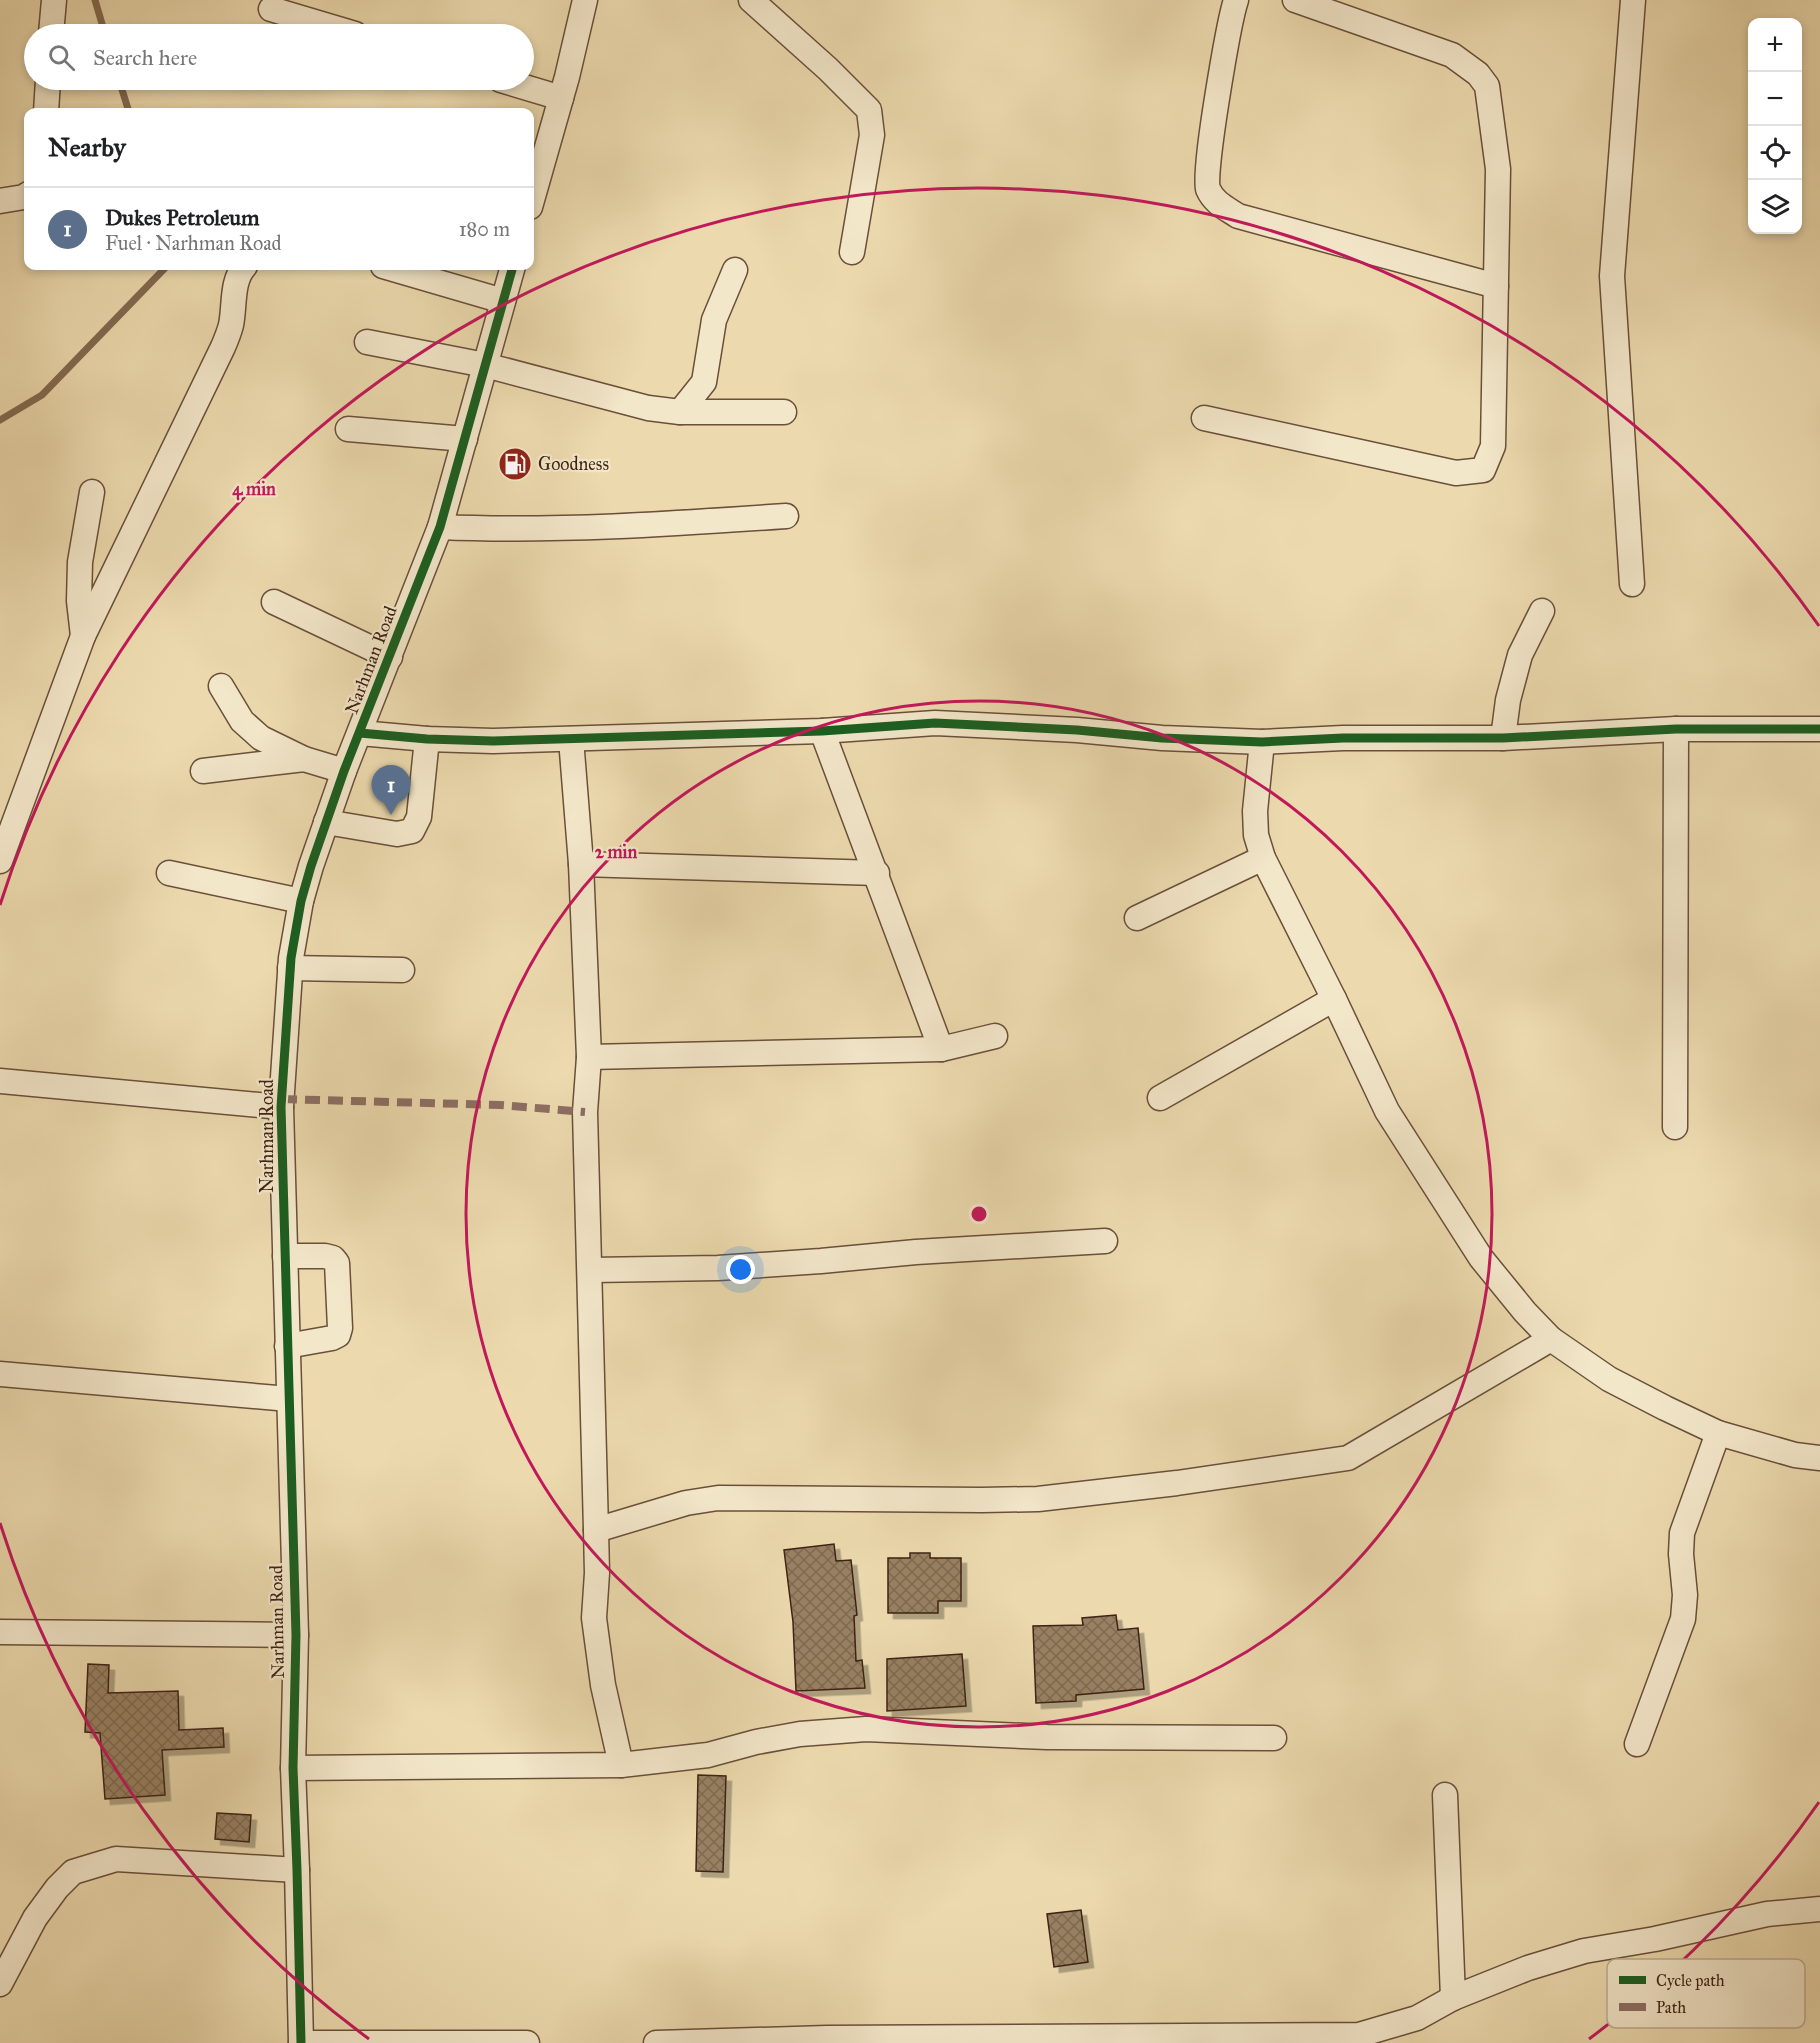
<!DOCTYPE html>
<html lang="en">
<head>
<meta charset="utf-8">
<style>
	body { margin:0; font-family:"IM FELL Great Primer",serif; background:#f6f6f6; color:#202124 }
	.controls { position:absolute; right:18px; top:18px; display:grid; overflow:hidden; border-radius:12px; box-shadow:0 3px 9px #0003 }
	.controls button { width:54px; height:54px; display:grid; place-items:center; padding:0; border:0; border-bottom:2px solid #e0e0e0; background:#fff; color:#202124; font:30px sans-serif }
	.you { position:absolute; left:741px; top:1270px; width:21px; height:21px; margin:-15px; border:4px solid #fff; border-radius:50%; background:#1a73e8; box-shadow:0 0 0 9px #1a73e833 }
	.badge { display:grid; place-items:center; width:39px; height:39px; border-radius:50%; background:#8f2418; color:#fff; font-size:20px; font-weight:700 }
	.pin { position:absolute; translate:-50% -50px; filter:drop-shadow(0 2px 3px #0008) }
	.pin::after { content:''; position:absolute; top:32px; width:21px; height:18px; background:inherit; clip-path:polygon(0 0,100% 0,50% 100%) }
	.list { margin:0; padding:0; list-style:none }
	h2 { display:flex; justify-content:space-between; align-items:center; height:78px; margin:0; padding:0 24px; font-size:26px }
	h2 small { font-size:20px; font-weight:400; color:#757577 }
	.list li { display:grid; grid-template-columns:39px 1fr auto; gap:18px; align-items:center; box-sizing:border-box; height:84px; padding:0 24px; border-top:2px solid #e0e0e0 }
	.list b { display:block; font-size:22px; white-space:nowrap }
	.list p { margin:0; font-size:20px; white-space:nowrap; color:#757577 }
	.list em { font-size:20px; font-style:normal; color:#757577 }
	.icon { flex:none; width:33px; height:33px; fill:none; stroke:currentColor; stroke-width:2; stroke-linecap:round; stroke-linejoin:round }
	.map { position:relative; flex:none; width:1820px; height:2043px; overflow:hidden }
	.search { position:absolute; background:#fff; box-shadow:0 3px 9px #0003; left:24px; top:24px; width:510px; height:66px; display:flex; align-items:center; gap:15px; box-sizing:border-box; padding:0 21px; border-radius:33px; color:#757577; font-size:22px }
	.panel { position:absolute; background:#fff; box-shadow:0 3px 9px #0003; left:24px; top:108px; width:510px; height:162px; border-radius:12px }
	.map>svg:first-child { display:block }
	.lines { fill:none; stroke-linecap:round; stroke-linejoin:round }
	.stream { stroke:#836a50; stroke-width:7 }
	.building { fill:url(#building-cross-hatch); stroke:#3e2113; stroke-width:1.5; filter:url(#shadow) }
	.minor-casing { stroke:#6a4f3a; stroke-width:27 }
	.minor { stroke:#f3e7ca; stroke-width:24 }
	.quiet { stroke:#8d6e63; stroke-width:8; stroke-dasharray:15 8; stroke-linecap:butt }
	.cycleway-casing { stroke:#f3e7ca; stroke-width:13 }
	.cycleway { stroke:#1b5e20; stroke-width:9 }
	.ring { fill:none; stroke:#c2185b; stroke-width:3 }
	.labels { text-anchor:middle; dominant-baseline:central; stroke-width:4.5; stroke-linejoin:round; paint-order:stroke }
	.poi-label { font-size:18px; fill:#3e2113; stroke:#f3e7ca; text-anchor:start }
	.street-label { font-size:18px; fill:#3e2113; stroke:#f3e7ca }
	.key { fill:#f3e7ca; stroke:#bdac93; stroke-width:1.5 }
	.key-label { font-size:16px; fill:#3e2113 }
	.centre { fill:#c2185b; stroke:#f3e7ca; stroke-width:3 }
	.ring-label { font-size:18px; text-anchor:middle; font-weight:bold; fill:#c2185b; stroke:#f3e7ca; stroke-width:4.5; stroke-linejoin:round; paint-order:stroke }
</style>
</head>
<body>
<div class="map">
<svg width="1820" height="2043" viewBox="0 0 1820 2043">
	<defs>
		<pattern id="building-cross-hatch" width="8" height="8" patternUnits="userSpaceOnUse" patternTransform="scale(1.5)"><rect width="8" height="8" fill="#988164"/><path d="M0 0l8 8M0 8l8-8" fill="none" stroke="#7d6951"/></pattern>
		<filter id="shadow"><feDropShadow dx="5.5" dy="5.5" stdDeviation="0" flood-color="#0004"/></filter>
	</defs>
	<rect width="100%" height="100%" fill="#ecdaae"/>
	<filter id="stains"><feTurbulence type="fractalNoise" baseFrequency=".00333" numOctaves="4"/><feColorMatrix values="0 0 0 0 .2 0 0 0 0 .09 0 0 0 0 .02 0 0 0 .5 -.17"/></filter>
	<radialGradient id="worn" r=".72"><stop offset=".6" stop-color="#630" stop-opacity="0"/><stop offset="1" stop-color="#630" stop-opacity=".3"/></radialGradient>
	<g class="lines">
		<g class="stream">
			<polyline points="95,0 105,34"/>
			<polyline points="119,80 129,112"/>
			<polyline points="0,420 42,395 165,268 165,266"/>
		</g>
	</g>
	<g class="building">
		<polygon points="834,1544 836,1561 851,1560 857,1615 854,1616 856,1661 862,1660 865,1688 796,1691 793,1622 784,1550"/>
		<polygon points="910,1553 930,1553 930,1558 961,1558 961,1601 938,1601 938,1613 888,1613 888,1558 910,1558"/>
		<polygon points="1116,1615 1118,1630 1138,1628 1144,1689 1076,1695 1076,1701 1036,1703 1033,1626 1083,1625 1082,1618"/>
		<polygon points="962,1654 966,1706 887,1711 887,1659"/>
		<polygon points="88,1664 109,1665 108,1693 178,1691 179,1730 223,1728 224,1747 162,1750 165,1795 105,1799 100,1733 85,1732"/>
		<polygon points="698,1775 726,1776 723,1872 696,1871"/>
		<polygon points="217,1813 251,1815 249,1842 215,1839"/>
		<polygon points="1081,1910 1088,1962 1054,1967 1047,1914"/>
	</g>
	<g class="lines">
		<g class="minor-casing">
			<g id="minor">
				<polyline points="751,0 828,69 869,110 872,135 852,252"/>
				<path d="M 1236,0 C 1229,21 1202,176 1208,189 C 1214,203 1226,208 1238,216 L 1496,286"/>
				<polyline points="271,9 355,34"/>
				<polyline points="51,34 54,0"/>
				<polyline points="501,80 561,98"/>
				<polyline points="46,112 48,80"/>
				<polyline points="0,201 24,197 28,194"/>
				<polyline points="530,207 567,77 585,0"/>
				<polyline points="383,266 503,301"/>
				<polyline points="367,342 485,365 648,408 680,412 784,412"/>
				<polyline points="680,412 704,382 714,320 735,270"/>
				<polyline points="1204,418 1456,473 1483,470 1493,446 1498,169 1487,86 1478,74 1452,55 1295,0"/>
				<polyline points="348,429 465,439"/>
				<path d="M 440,527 C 556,532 671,524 786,516"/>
				<polyline points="1632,584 1612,276 1633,0"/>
				<polyline points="274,602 390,657"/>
				<polyline points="83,636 79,601 80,562 92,492"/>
				<polyline points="221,686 242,721 261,738 304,759"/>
				<polyline points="822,731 941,1049"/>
				<polyline points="360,733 427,739 493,741 822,731 935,723 1077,730 1162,738 1262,742 1343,738 1503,738 1676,729 1820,729"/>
				<polyline points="1503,738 1508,700 1520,655 1542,611"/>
				<polyline points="571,739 581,864 589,1057 585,1112 596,1530 597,1573 594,1618 603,1685 621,1765"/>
				<polyline points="1262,742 1255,811 1256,835 1263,858 1334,999 1387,1111 1481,1258 1525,1312 1551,1339 1609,1379 1665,1408 1718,1433 1795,1455 1820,1458"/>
				<polyline points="203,771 304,759 344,771"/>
				<polyline points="326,822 397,834 412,831 419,817 427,739"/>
				<path d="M 0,861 L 83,636 L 223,347 C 226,340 229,333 231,325 C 235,306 231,281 245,266"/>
				<polyline points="581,864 877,873"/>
				<polyline points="169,873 301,901"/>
				<polyline points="1137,918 1263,858"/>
				<polyline points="290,968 402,970"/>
				<polyline points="589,1057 941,1049 995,1036"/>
				<polyline points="0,1081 281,1107"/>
				<polyline points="1160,1098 1334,999"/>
				<polyline points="1675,1127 1676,729"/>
				<polyline points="285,1256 325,1256 333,1258 337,1263 340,1328 338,1335 332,1338 287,1346"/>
				<polyline points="591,1270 718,1268 821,1261 916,1252 1105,1241"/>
				<polyline points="0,1374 289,1399"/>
				<polyline points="596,1530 686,1503 718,1498 982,1500 1038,1499 1177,1483 1348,1458 1551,1339"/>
				<polyline points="0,1632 296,1635"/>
				<polyline points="1637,1744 1683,1619 1685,1595 1681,1554 1682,1533 1718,1433"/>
				<polyline points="293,1768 621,1765 708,1755 756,1742 800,1734 866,1729 1047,1737 1274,1738"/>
				<polyline points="1445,1795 1453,1998"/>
				<polyline points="0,1984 35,1918 57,1888 73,1872 116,1859 297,1870"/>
				<polyline points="301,2043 297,1870 293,1768 296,1635 281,1107 291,958 301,901 311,866 344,771 440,527 513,266"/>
				<polyline points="301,2043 527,2043"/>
				<polyline points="656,2043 827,2038 1359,2035 1417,2018 1453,1998 1528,1968 1584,1951 1655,1939 1767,1914 1820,1909"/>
			</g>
		</g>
		<use href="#minor" class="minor"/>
		<polyline class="quiet" points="282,1099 500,1105 585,1112"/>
		<g class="cycleway-casing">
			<g id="cycleway">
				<polyline points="360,733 427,739 493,741 822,731 935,723 1077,730 1162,738 1262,742 1343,738 1503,738 1676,729 1820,729"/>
				<polyline points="301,2043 297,1870 293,1768 296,1635 281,1107 291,958 301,901 311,866 344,771 440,527 513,266"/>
			</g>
		</g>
		<use href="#cycleway" class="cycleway"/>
	</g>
	<g class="ring">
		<circle cx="979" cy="1214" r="513"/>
		<path d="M1819 1802A1026 1026 0 0 1 1589 2039M369 2039A1026 1026 0 0 1 0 1523M0 905A1026 1026 0 0 1 1819 626"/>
	</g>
	<defs>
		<g id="fuel-disc" transform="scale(1.725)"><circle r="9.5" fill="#8f2418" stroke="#f3e7ca"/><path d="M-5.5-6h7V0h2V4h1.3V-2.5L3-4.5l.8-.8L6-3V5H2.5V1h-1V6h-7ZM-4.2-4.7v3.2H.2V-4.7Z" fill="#fff"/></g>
	</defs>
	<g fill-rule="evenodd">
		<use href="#fuel-disc" x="515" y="464"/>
	</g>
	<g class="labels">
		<g class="poi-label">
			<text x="538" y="464">Goodness</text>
		</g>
		<g class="street-label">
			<text transform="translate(371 660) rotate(-69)">Narhman Road</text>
			<text transform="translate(267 1136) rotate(-90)">Narhman Road</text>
			<text transform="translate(277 1622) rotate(-91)">Narhman Road</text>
		</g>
	</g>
	<rect x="1607" y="1959" width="198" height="69" rx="9" class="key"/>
	<rect x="1619" y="1976" width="27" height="8" fill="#1b5e20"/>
	<rect x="1619" y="2003" width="27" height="8" fill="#8d6e63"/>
	<g class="key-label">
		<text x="1656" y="1986">Cycle path</text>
		<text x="1656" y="2013">Path</text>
	</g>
	<circle cx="979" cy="1214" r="9" class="centre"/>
	<g class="ring-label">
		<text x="254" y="495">4 min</text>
		<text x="616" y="858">2 min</text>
	</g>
	<rect width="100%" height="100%" filter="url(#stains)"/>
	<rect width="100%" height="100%" fill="url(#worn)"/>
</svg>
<div class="controls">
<button>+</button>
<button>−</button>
<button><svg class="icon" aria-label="locate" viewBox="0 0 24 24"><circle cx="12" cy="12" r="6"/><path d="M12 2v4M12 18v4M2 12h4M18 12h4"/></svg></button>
<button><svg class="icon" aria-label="layers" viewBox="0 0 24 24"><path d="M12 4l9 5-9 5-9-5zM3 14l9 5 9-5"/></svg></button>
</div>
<div class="you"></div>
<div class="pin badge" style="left:391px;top:815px;background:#5c6f8a">1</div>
<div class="search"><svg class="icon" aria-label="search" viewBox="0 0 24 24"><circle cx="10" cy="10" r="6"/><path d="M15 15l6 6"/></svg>Search here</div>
<section class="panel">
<h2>Nearby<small></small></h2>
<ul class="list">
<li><span class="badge" style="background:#5c6f8a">1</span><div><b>Dukes Petroleum</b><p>Fuel · Narhman Road</p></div><em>180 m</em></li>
</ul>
</section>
</div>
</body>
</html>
